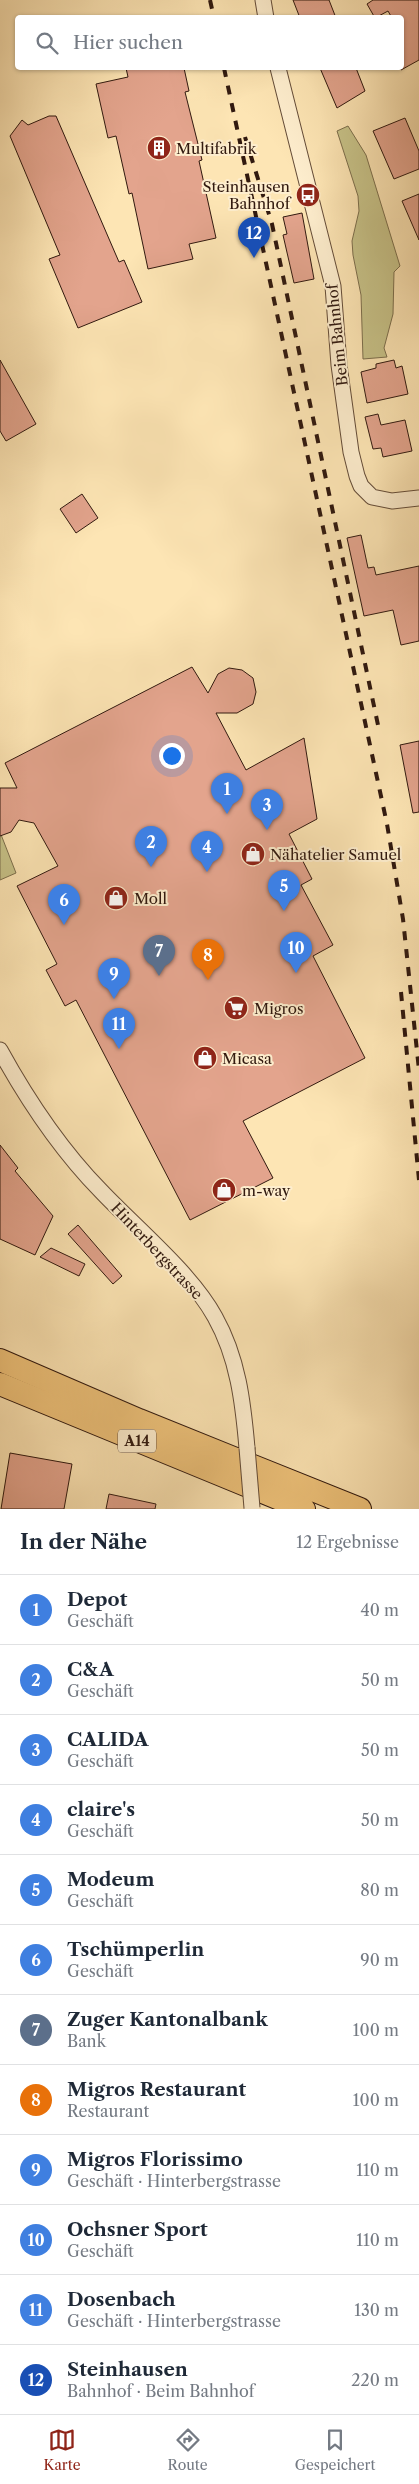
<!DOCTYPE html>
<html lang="de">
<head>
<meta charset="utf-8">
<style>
	body { margin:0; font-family:"Libre Caslon Text",serif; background:#f6f6f7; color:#1f2937 }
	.you { position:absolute; left:171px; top:755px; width:18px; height:18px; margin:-12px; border:4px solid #fff; border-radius:50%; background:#1a73e8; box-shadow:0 0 0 8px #1a73e833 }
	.badge { display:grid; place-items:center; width:32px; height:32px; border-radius:50%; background:#8f2418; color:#fff; font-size:16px; font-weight:700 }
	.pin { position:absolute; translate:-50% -41px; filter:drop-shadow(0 1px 2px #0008) }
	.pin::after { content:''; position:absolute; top:26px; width:18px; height:15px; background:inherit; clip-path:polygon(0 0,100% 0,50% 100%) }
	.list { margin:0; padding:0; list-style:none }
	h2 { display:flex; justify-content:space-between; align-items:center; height:65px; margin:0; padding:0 20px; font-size:21px }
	h2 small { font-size:16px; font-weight:400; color:#747a83 }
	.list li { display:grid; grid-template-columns:32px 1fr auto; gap:15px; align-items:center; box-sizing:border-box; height:70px; padding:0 20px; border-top:1px solid #e0e1e3 }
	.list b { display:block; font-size:19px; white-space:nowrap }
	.list p { margin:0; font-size:16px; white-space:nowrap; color:#747a83 }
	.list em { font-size:16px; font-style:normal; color:#747a83 }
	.icon { flex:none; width:28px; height:28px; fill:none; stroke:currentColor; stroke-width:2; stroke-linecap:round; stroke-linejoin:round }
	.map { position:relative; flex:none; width:419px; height:1509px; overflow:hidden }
	.search { position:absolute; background:#fff; box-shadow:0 1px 4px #0004; left:15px; right:15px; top:15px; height:55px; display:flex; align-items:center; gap:12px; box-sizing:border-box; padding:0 18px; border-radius:5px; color:#747a83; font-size:19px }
	.sheet { height:905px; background:#fff }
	nav { display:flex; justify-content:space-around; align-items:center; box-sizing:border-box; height:70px; border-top:1px solid #e0e1e3; background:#fff; font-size:14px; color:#747a83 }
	nav a { display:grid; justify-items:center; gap:2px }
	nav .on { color:#8f2418 }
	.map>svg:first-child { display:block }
	.green { fill:#c7c288; stroke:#7c6e4c }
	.building { fill:#e3a48d; stroke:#31190f }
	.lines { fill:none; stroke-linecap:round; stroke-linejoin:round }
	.minor-casing { stroke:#644c38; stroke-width:17 }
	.highway-casing { stroke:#31190f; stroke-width:24 }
	.minor { stroke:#feeece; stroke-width:15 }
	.highway { stroke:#eec27a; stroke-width:22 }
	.rail { stroke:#31190f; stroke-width:4; stroke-dasharray:9 9; stroke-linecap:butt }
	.minor-bridge-casing { stroke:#644c38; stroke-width:17; stroke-linecap:butt }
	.minor-bridge { stroke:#feeece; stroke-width:15 }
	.labels { text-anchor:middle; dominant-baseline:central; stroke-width:4; stroke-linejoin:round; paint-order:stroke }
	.shield { fill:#feeece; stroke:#6e5948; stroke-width:1 }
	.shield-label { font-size:14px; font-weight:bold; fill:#31190f }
	.poi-label { font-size:15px; fill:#31190f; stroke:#feeece; text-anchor:start }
	.street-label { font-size:15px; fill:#31190f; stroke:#feeece }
</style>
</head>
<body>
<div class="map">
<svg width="419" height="1509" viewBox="0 0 419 1509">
	<rect width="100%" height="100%" fill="#fde5b4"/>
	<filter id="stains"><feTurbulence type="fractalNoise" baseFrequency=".004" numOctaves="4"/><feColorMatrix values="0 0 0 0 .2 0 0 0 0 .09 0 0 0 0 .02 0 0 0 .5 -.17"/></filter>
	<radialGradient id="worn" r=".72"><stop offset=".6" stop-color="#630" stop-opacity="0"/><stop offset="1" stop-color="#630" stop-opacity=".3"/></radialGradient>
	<g class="green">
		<polygon points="348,126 366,155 400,266 394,272 393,314 384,348 387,357 363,359 361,295 353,255 352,241 359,211 358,196 337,131"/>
		<polygon points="0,832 16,873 0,880"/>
	</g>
	<g class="building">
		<polygon points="293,0 329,0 336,18 300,18"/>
		<polygon points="373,0 419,0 419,60 401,70 402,18 392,18 388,11 375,18 367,4"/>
		<polygon points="126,68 184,68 189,91 185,92 202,160 199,161 216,238 189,244 193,259 148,269 132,193 129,194 116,136 108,138 96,84 128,77"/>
		<polygon points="320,68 356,68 365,91 337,108"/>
		<polygon points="49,116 56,116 119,262 124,260 142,302 78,328 49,259 60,255 10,136 22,120 28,125"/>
		<polygon points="405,118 419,151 419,169 394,179 373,131"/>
		<polygon points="419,194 419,240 402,201"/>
		<polygon points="302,213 314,279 294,283 283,235 287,234 283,217"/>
		<polygon points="0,360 36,424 6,441 0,431"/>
		<polygon points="394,360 396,368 402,366 408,394 367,403 361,372 376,368 376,364"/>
		<polygon points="378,414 381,425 405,420 412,451 383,457 381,448 373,449 365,417"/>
		<polygon points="82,494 98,518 76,533 60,509"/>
		<polygon points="361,535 368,568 374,567 376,575 419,566 419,641 401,645 393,610 364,616 347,538"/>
		<polygon points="192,667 208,693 218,674 229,668 242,670 253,678 256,692 253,704 237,713 216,713 246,770 304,738 317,819 289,834 312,879 301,885 333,945 313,956 365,1058 243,1121 273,1178 190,1220 76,1000 65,1006 46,970 57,964 17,886 58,866 34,823 19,820 11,832 0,836 0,788 17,788 5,763"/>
		<polygon points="419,741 419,812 413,813 400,745"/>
		<polygon points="0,1145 18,1168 15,1171 53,1216 35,1255 0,1239"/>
		<polygon points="78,1225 122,1276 113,1284 68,1234"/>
		<polygon points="51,1248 85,1264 79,1276 40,1257"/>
		<polygon points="10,1453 72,1464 64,1509 1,1509"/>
		<polygon points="109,1494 156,1504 155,1509 106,1509"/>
	</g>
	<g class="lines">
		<g class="minor-casing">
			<g id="minor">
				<polyline points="263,0 266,18"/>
				<polyline points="278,68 333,286 339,365 351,452 357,476 361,486 372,497 392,501 419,498"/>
				<path d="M 0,1050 C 28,1101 60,1149 101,1191 C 136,1228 191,1273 215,1317 C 238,1358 243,1402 247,1448"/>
			</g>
		</g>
		<g class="highway-casing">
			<g id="highway">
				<polyline points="0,1360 139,1420 360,1509"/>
				<polyline points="0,1384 304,1509"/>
			</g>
		</g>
		<use href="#minor" class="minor"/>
		<use href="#highway" class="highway"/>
		<g class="rail">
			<polyline points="210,0 214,18"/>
			<polyline points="224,68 387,824 403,919 419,1070"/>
			<polyline points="245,137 272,224 378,725"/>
			<polyline points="401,992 419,1180"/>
		</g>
		<g class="minor-bridge-casing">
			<polyline id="minor-bridge" points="247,1448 252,1508"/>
		</g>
		<use href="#minor-bridge" class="minor-bridge"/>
	</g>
	<defs>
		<g id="building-disc" transform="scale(1.25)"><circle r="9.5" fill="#8f2418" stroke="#feeece"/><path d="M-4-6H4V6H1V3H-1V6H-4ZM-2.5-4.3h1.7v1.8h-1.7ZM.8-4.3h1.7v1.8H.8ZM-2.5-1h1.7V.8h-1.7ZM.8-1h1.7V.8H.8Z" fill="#fff"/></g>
		<g id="bus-disc" transform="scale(1.25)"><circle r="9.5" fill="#8f2418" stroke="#feeece"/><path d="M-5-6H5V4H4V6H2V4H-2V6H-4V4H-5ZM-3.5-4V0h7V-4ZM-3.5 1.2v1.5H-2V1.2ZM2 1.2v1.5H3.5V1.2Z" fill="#fff"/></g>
		<g id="shop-disc" transform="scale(1.25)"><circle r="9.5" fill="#8f2418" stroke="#feeece"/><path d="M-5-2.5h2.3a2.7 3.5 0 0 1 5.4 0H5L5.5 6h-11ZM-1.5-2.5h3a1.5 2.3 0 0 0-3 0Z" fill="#fff"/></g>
		<g id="supermarket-disc" transform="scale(1.25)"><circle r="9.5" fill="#8f2418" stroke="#feeece"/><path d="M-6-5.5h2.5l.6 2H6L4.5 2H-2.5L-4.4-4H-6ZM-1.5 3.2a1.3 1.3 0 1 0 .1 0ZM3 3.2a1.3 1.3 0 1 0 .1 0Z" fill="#fff"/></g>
	</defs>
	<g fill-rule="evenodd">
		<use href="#building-disc" x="159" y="148"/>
		<use href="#bus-disc" x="308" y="195"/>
		<use href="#shop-disc" x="253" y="854"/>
		<use href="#shop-disc" x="116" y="898"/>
		<use href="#supermarket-disc" x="236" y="1008"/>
		<use href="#shop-disc" x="205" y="1058"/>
		<use href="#shop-disc" x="224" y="1190"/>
	</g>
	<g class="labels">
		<rect class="shield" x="118" y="1429.5" width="38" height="23" rx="4"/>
		<g class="shield-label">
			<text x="137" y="1441">A14</text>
		</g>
		<g class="poi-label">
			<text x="176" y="148">Multifabrik</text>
			<text x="290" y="186" text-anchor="end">Steinhausen<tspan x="290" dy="17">Bahnhof</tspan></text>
			<text x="270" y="854">Nähatelier Samuel</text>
			<text x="134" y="898">Moll</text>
			<text x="254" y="1008">Migros</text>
			<text x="222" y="1058">Micasa</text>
			<text x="242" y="1190">m-way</text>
		</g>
		<g class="street-label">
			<text transform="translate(337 335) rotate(-96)">Beim Bahnhof</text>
			<text transform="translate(157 1251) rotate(47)">Hinterbergstrasse</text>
		</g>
	</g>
	<rect width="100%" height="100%" filter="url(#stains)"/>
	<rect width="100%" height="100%" fill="url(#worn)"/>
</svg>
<div class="you"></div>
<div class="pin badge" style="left:227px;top:814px;background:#3f7fe0">1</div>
<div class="pin badge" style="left:151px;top:867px;background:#3f7fe0">2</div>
<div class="pin badge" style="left:267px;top:830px;background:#3f7fe0">3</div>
<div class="pin badge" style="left:207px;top:872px;background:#3f7fe0">4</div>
<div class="pin badge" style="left:284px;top:911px;background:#3f7fe0">5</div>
<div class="pin badge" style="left:64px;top:925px;background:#3f7fe0">6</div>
<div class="pin badge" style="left:159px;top:976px;background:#5c6f8a">7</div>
<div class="pin badge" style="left:208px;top:980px;background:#e8710a">8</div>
<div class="pin badge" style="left:114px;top:999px;background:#3f7fe0">9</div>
<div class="pin badge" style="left:296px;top:973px;background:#3f7fe0">10</div>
<div class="pin badge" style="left:119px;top:1049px;background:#3f7fe0">11</div>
<div class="pin badge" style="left:254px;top:258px;background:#1a4fb4">12</div>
<div class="search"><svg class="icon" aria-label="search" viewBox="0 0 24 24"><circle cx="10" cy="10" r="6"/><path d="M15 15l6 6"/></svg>Hier suchen</div>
</div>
<section class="sheet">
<h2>In der Nähe<small>12 Ergebnisse</small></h2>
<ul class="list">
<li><span class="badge" style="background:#3f7fe0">1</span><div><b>Depot</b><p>Geschäft</p></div><em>40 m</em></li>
<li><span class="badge" style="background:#3f7fe0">2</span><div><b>C&amp;A</b><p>Geschäft</p></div><em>50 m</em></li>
<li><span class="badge" style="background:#3f7fe0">3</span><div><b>CALIDA</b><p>Geschäft</p></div><em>50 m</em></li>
<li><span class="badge" style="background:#3f7fe0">4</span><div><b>claire's</b><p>Geschäft</p></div><em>50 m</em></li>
<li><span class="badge" style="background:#3f7fe0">5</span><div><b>Modeum</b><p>Geschäft</p></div><em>80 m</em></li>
<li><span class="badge" style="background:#3f7fe0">6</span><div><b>Tschümperlin</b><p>Geschäft</p></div><em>90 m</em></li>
<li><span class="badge" style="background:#5c6f8a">7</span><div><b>Zuger Kantonalbank</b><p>Bank</p></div><em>100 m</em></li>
<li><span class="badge" style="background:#e8710a">8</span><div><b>Migros Restaurant</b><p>Restaurant</p></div><em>100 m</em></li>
<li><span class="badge" style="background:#3f7fe0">9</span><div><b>Migros Florissimo</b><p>Geschäft · Hinterbergstrasse</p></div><em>110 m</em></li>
<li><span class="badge" style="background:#3f7fe0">10</span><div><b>Ochsner Sport</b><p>Geschäft</p></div><em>110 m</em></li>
<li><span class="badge" style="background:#3f7fe0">11</span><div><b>Dosenbach</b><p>Geschäft · Hinterbergstrasse</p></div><em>130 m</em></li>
<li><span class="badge" style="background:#1a4fb4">12</span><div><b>Steinhausen</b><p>Bahnhof · Beim Bahnhof</p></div><em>220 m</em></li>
</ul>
</section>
<nav>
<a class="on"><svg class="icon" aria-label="map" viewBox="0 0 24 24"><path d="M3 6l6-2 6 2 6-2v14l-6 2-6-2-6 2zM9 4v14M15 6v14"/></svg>Karte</a>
<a><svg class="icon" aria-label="directions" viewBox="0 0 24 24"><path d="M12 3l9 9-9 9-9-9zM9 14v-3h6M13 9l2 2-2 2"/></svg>Route</a>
<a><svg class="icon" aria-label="saved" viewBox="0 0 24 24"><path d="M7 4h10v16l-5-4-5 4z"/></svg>Gespeichert</a>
</nav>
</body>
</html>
